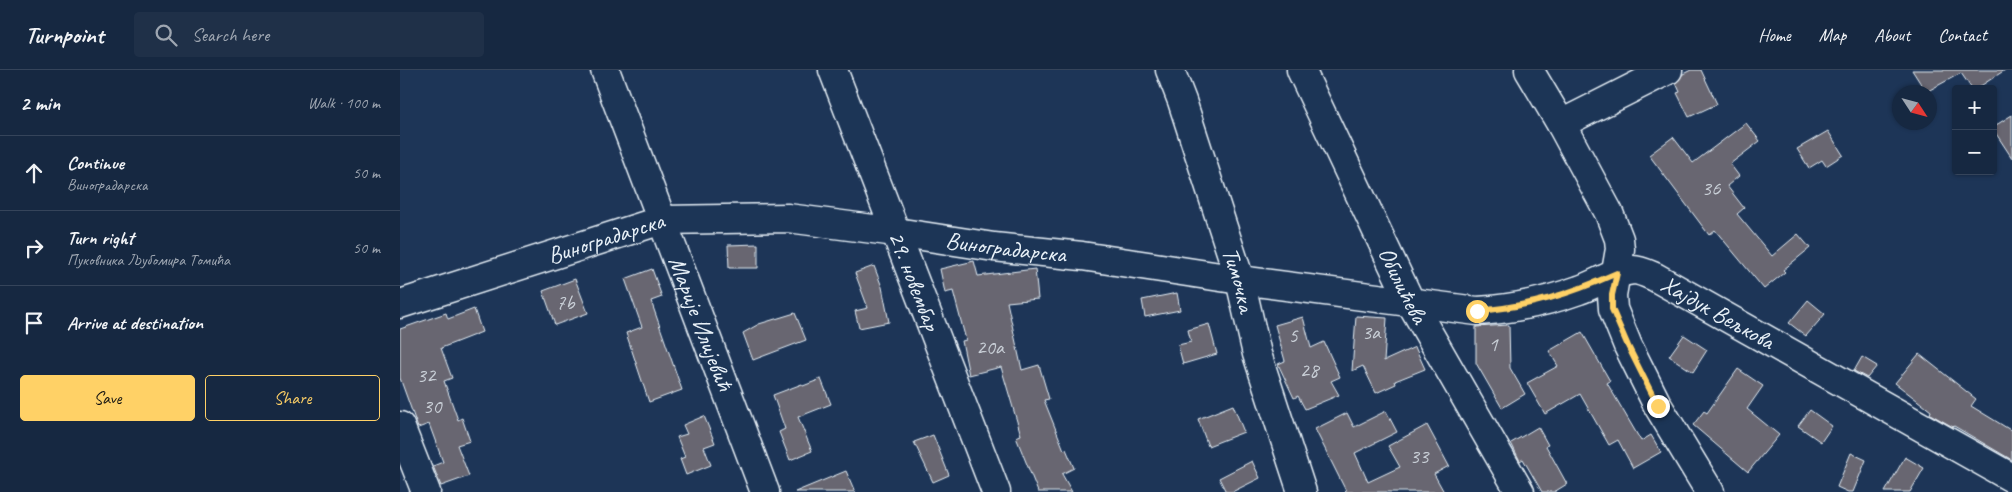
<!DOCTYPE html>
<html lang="en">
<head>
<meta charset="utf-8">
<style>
	body { margin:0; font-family:Caveat,sans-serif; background:#1f3048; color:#f1f3f6 }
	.controls { position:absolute; right:15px; top:15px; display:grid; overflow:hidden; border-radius:5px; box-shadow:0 1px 4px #0004 }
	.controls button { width:45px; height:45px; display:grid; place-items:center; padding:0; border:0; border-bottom:1px solid #35445a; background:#162841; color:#f1f3f6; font:25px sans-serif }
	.compass { position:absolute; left:1492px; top:15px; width:45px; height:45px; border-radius:50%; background:#162841; box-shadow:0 1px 4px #0004; rotate:126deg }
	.stop { position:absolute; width:15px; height:15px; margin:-11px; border:4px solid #ffd166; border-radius:50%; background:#fff }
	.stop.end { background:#ffd166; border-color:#fff; box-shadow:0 1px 5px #0008 }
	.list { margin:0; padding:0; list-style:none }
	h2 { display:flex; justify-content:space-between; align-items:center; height:65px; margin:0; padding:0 20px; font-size:21px }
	h2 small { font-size:16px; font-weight:400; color:#9ea6b1 }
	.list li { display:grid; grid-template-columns:32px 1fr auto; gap:15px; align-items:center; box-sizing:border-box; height:75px; padding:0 20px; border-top:1px solid #35445a }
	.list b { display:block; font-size:19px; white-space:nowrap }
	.list p { margin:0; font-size:16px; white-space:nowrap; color:#9ea6b1 }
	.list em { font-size:16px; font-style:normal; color:#9ea6b1 }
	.actions { display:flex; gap:10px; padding:15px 20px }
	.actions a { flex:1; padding:11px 0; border:1px solid #ffd166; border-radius:5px; text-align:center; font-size:18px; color:#ffd166 }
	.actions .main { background:#ffd166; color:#111 }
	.icon { flex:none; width:28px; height:28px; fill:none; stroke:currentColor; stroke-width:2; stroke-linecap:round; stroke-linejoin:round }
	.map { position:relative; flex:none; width:1612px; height:422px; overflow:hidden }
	header { display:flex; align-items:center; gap:30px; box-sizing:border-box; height:70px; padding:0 25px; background:#162841; border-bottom:1px solid #35445a }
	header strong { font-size:24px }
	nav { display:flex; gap:28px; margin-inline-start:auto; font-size:18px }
	.search { width:350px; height:45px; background:#1f3048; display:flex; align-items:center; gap:12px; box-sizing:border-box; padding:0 18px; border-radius:5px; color:#9ea6b1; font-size:19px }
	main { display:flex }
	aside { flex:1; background:#162841 }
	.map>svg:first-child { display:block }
	.building { fill:#676671; stroke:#e8f1f8 }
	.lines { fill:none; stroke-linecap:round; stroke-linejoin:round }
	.minor-casing { stroke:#e8f1f8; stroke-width:31 }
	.major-casing { stroke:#e8f1f8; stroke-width:31 }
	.minor { stroke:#1d3557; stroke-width:28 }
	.major { stroke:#1d3557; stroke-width:28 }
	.route { stroke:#ffd166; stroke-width:6 }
	.labels { text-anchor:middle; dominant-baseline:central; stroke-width:4.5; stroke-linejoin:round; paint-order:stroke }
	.number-label { font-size:21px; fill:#c8ced6 }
	.street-label { font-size:24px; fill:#e8f1f8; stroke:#1d3557 }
</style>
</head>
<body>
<header>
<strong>Turnpoint</strong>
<div class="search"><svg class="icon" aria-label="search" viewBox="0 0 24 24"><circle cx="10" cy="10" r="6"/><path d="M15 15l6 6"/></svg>Search here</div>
<nav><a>Home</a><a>Map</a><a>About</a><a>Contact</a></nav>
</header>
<main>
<aside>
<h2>2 min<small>Walk · 100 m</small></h2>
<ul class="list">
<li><svg class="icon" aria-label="ahead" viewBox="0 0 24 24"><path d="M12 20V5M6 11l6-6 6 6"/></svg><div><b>Continue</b><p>Виноградарска</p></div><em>50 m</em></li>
<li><svg class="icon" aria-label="right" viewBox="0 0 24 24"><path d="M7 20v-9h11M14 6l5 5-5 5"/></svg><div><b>Turn right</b><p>Пуковника Љубомира Томића</p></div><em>50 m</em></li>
<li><svg class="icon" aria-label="arrive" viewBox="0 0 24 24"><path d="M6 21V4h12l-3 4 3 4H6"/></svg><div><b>Arrive at destination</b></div></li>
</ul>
<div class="actions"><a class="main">Save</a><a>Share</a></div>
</aside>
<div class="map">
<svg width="1612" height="422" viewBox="0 0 1612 422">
	<rect width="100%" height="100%" fill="#1d3557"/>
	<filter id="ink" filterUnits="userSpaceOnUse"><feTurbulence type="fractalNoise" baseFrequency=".02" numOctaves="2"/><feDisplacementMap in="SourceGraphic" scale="10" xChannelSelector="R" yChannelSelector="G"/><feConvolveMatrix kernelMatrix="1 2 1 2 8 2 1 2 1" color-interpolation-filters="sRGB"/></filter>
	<g filter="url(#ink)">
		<g class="building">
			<polygon points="1291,0 1301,0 1317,34 1289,47 1277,23 1280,22 1276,13 1283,4"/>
			<polygon points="1512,0 1605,0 1576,19 1572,19 1561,3 1526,22"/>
			<polygon points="1612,45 1612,88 1593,59 1593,57"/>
			<polygon points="1346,53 1360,71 1330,94 1339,106 1327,116 1344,138 1337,144 1372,186 1398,164 1410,178 1383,200 1385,202 1364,219 1315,160 1309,165 1249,85 1273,67 1293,93"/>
			<polygon points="1428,61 1443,85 1426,96 1422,90 1409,98 1397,79"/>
			<polygon points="358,174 358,198 329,198 328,175"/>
			<polygon points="574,191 578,206 635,199 638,229 607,232 622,300 639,295 649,329 644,330 664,380 666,379 674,398 662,404 672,422 638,422 616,367 621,365 601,297 569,305 562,271 566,270 553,221 545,223 540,199"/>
			<polygon points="474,196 482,217 489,252 459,258 455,241 468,238 455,203"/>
			<polygon points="252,199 262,227 251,231 282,320 249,332 226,263 242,257 225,209"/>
			<polygon points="175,209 188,243 155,255 143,221"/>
			<polygon points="777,223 780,240 745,247 742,230"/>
			<polygon points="1408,230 1425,244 1406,266 1389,253"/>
			<polygon points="74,239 82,262 41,278 52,308 44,311 58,350 62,348 70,371 57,375 69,406 41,416 33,396 43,392 29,354 18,358 0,308 0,259 46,243 48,249"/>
			<polygon points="395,243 406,270 353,290 343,263 359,254"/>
			<polygon points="956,246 987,248 984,291 1015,277 1025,299 995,311 996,314 976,323 963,296 952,301"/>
			<polygon points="903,247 911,278 924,272 940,307 931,311 939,325 905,339 898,326 894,328 878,294 885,291 875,255"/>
			<polygon points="809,254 817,284 783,294 778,275 791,272 788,260"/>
			<polygon points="1109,255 1110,298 1125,324 1102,338 1076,293 1076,257"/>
			<polygon points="1182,262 1210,311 1207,313 1241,371 1251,365 1261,382 1233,398 1218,370 1209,375 1180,324 1145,344 1127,313 1158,296 1149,281"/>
			<polygon points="1284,265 1307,280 1293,302 1269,286"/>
			<polygon points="1519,284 1576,329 1571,336 1612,361 1612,390 1554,356 1553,357 1530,344 1531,341 1495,313"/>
			<polygon points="1462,287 1477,296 1467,308 1454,301"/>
			<polygon points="1338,299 1363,316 1347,339 1379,365 1348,402 1293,355 1304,341 1307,343"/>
			<polygon points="421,309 431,334 398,347 412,381 390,390 379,362 385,359 373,325 402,314 403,316"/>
			<polygon points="833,335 844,362 808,376 798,349"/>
			<polygon points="1410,340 1432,356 1421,372 1398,356"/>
			<polygon points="986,341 997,362 955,383 968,412 1000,397 988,376 1027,355 1049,396 1034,404 1044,422 945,422 946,421 915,359 947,343 954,357"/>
			<polygon points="304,346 315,373 304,377 311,395 286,405 280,389 285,387 277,367 287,364 283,355"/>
			<polygon points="1138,357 1148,375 1146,376 1167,414 1154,422 1142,422 1123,389 1120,391 1111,373"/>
			<polygon points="533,365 549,405 533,412 514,372"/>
			<polygon points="1451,383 1466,390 1453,422 1448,422 1437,417"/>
			<polygon points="1505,387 1524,398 1510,422 1485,422"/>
			<polygon points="852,391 860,408 832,422 826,422 819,408"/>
			<polygon points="446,401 455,422 395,422"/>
		</g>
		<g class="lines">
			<g class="minor-casing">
				<g id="minor">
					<path id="s1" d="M 205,0 L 365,422"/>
					<path id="s2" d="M 770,0 L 782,31 L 840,210 L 857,284 L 902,422"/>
					<path id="s3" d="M 901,0 L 1010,231 L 1120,422"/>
					<polyline points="1129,0 1161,54 1209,143 1219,169 1220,179 1212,225 1213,239 1228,276 1258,336 1310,422"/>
					<polyline points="1161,54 1268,0"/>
					<path id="s4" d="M 0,234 L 262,150 L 388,148 L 496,162 L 594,177 L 682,186 L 840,210 L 1077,241 C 1112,239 1146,232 1179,220 C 1197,214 1213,202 1233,200 C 1240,200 1248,204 1255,207 L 1612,408"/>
					<polyline points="0,356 26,422"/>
				</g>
			</g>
			<g class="major-casing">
				<g id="major">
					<path id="s5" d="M 433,0 L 596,422"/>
				</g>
			</g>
			<use href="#minor" class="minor"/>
			<use href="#major" class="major"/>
		</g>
	</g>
	<g class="lines" filter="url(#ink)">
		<path class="route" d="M 1077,241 C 1129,237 1170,224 1217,203 L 1212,225 L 1212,239 L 1228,276 L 1258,336"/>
	</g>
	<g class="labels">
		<g class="number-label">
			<text x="1311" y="118">36</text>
			<text x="165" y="232">7b</text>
			<text x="971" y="262">3a</text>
			<text x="893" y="265">5</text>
			<text x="1093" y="274">1</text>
			<text x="590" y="277">20a</text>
			<text x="909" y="300">28</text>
			<text x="26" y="305">32</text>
			<text x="32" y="336">30</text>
			<text x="1019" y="386">33</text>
		</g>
		<g class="street-label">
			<text stroke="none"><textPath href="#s4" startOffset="216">Виноградарска</textPath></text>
			<text stroke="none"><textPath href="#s4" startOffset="621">Виноградарска</textPath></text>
			<text stroke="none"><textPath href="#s2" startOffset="221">Тимочка</textPath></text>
			<text stroke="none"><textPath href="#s5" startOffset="226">29. новембар</textPath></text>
			<text stroke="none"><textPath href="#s3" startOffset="238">Обилићева</textPath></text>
			<text stroke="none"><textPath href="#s4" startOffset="1354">Хајдук Вељкова</textPath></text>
			<text stroke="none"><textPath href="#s1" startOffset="271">Марије Илијевић</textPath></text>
		</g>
	</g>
</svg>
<div class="controls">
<button>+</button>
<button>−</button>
</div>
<svg class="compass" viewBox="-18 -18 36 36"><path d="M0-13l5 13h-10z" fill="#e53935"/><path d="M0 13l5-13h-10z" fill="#9ea6b1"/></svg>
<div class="stop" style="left:1077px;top:241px"></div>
<div class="stop end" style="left:1258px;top:336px"></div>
</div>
</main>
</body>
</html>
